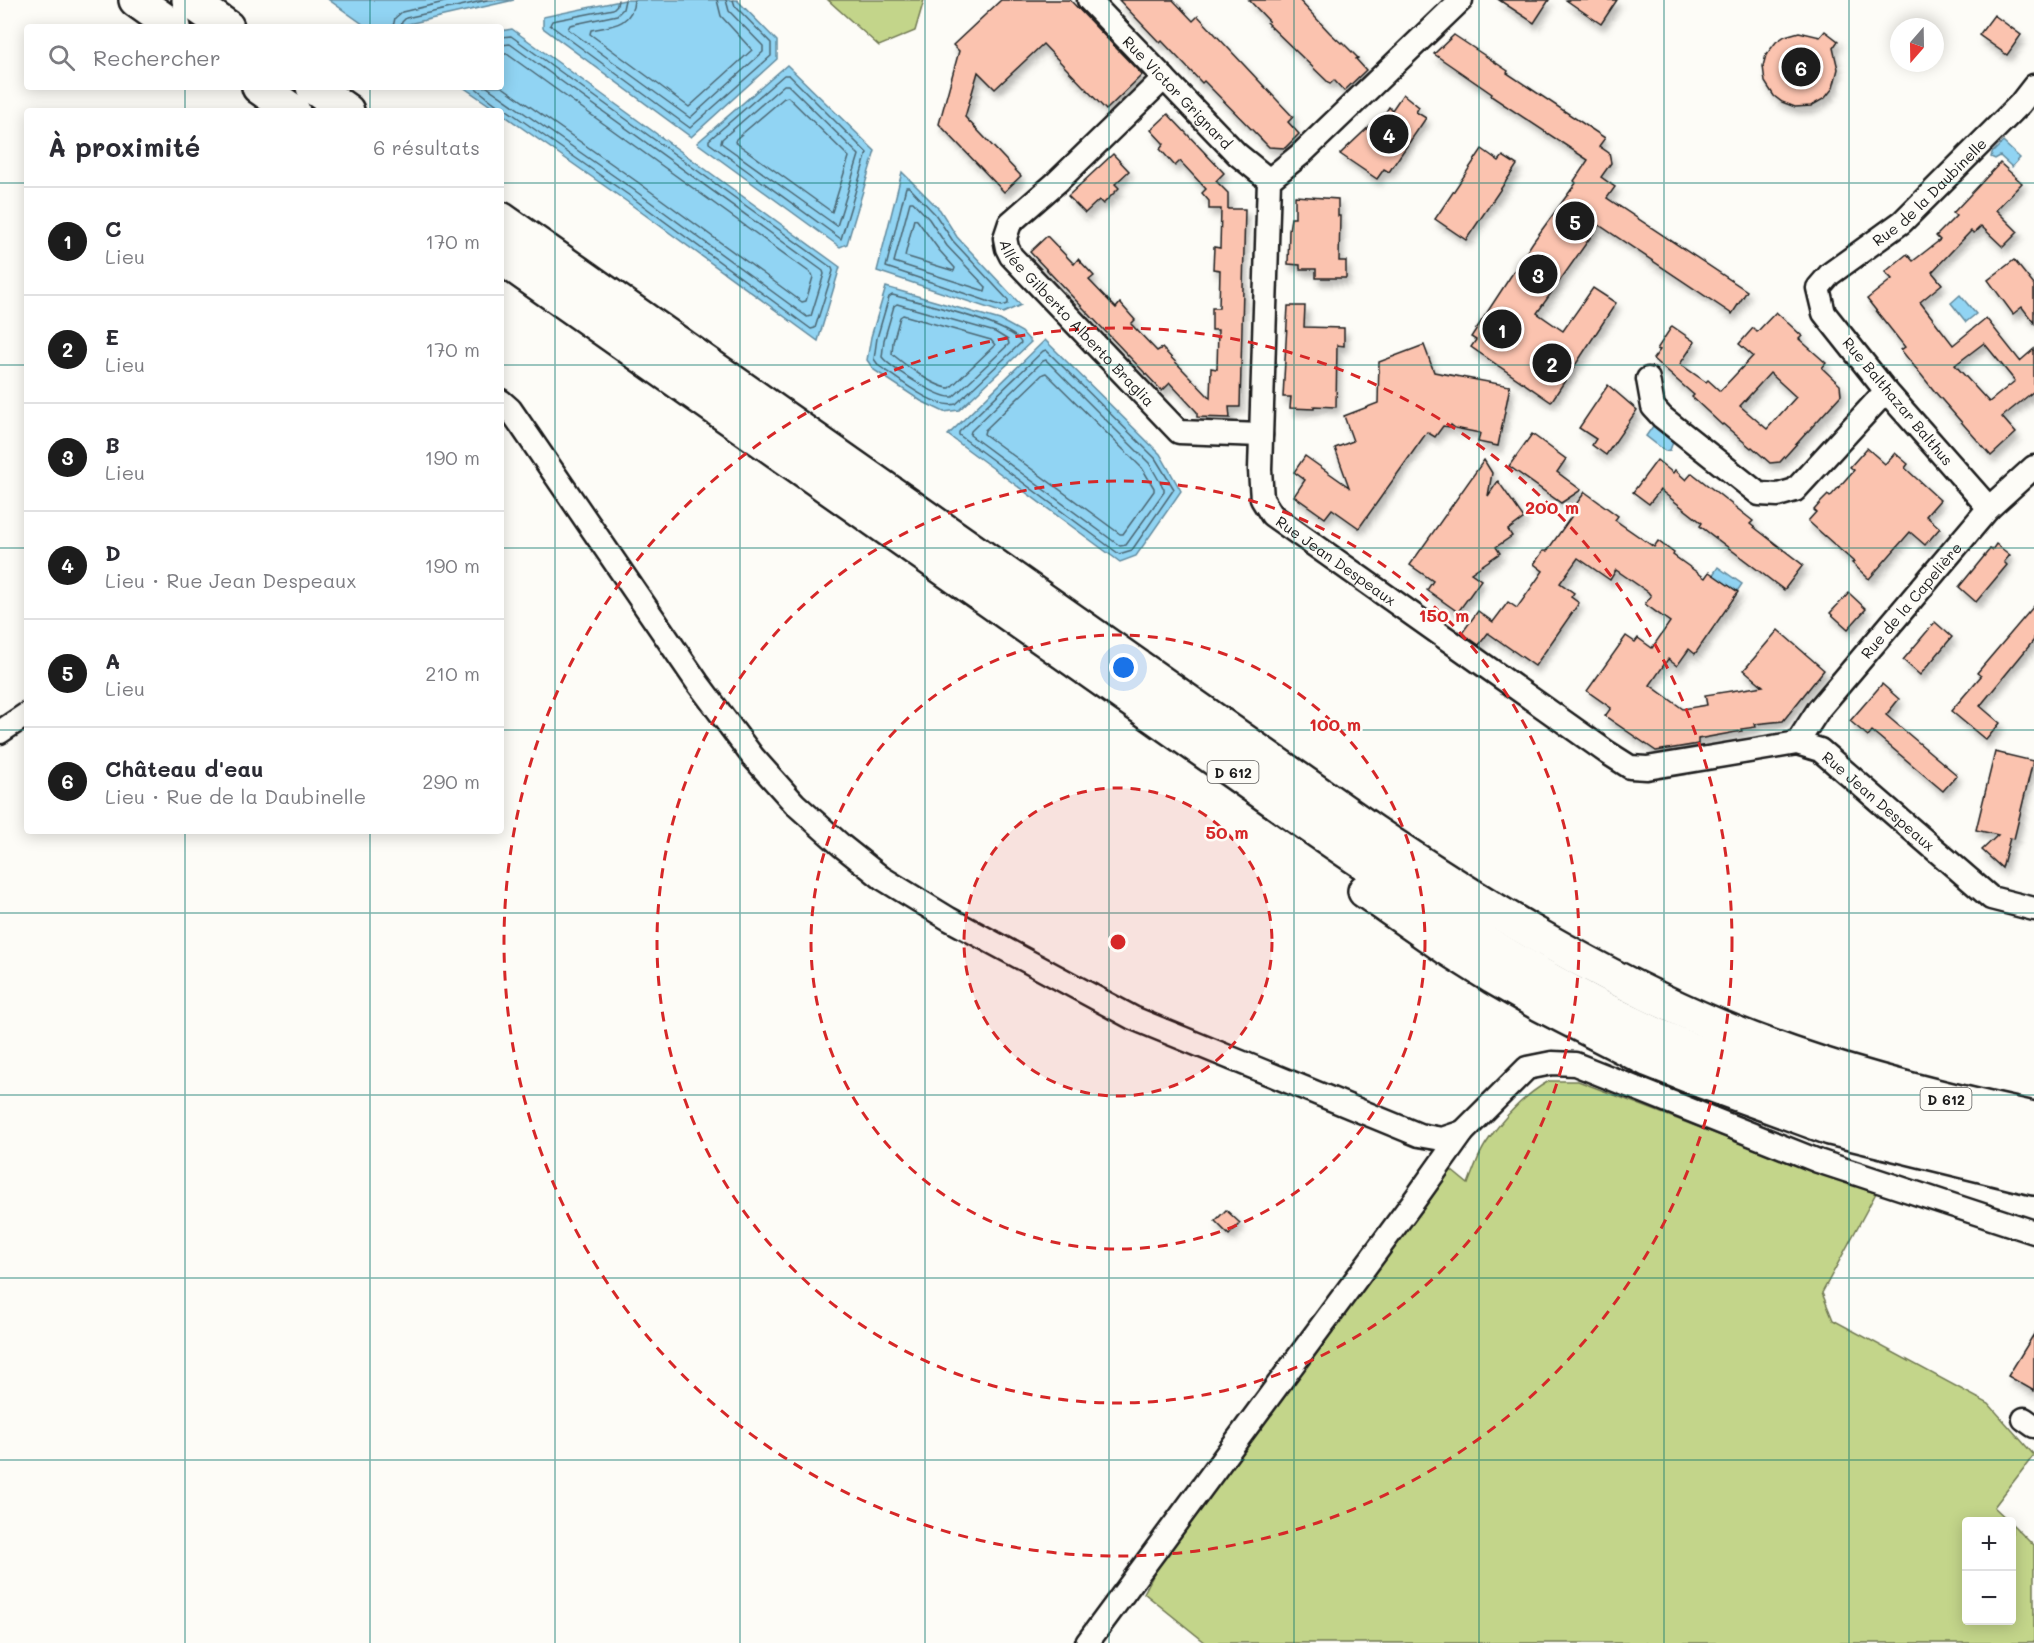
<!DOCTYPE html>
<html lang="fr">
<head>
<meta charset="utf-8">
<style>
	body { margin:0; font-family:Mali,sans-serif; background:#f7f7f7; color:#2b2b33 }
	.controls { position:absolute; right:18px; bottom:18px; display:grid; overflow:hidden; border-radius:6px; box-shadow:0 3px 15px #0003 }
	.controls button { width:54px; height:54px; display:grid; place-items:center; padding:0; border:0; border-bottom:2px solid #e1e1e2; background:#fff; color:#2b2b33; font:30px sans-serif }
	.compass { position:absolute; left:1890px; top:18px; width:54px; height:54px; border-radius:50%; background:#fff; box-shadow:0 3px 15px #0003; rotate:200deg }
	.you { position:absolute; left:1124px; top:668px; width:21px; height:21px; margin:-15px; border:4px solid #fff; border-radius:50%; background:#1a73e8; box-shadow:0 0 0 9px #1a73e833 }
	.badge { display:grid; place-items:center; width:39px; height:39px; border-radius:50%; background:#1c1c1c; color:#fff; font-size:20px; font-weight:700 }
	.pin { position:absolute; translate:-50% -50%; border:3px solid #fff; box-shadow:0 2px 6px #0006 }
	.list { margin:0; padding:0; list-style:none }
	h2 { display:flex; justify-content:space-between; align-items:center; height:78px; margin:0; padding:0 24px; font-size:26px }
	h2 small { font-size:20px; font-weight:400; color:#7c7c81 }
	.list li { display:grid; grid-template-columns:39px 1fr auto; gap:18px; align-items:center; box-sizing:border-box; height:108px; padding:0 24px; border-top:2px solid #e1e1e2 }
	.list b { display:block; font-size:22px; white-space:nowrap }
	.list p { margin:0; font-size:20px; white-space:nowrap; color:#7c7c81 }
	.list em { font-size:20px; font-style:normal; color:#7c7c81 }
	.icon { flex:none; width:33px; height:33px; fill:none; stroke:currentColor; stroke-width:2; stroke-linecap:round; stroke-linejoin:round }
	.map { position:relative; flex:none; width:2034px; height:1643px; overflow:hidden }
	.search { position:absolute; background:#fff; box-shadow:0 3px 15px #0003; left:24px; top:24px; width:480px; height:66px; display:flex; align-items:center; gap:15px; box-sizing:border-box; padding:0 21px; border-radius:6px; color:#7c7c81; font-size:22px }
	.panel { position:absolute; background:#fff; box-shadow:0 3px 15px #0003; left:24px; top:108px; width:480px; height:726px; border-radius:6px }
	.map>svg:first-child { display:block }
	.green { fill:#c3d58a; stroke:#707853; stroke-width:1.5 }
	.water { fill:#91d4f3; stroke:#628a9d; stroke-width:1.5 }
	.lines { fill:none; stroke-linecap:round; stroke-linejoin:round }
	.shore { stroke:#4b6672; stroke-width:1.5 }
	.building { fill:#fbc3af; stroke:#1c1c1c; stroke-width:1.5; fill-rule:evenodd; filter:url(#shadow) }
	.minor-casing { stroke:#1c1c1c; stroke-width:27 }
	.highway-casing { stroke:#1c1c1c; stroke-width:38 }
	.minor { stroke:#fdfcf7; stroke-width:22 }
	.highway { stroke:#fdfcf7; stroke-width:33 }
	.grid { fill:none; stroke:#0f766e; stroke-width:1.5; stroke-opacity:0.55 }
	.ring { fill:none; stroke:#d62828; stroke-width:3; stroke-dasharray:10 8 }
	.labels { text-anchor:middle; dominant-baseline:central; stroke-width:5; stroke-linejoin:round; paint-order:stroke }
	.shield { fill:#fdfcf7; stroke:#605f5e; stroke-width:1.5 }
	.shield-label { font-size:14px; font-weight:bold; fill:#1c1c1c }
	.street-label { font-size:15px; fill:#1c1c1c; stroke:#fdfcf7 }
	.centre { fill:#d62828; stroke:#fdfcf7; stroke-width:3 }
	.ring-label { font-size:18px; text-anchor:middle; font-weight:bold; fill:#d62828; stroke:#fdfcf7; stroke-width:5; stroke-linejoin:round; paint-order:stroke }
</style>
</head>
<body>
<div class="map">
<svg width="2034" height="1643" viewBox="0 0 2034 1643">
	<defs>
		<filter id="shadow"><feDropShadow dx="3.5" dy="6" stdDeviation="3" flood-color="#0004"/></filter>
	</defs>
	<rect width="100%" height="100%" fill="#fdfcf7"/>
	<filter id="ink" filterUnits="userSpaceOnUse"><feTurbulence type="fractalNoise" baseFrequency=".0167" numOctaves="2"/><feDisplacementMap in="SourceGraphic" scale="12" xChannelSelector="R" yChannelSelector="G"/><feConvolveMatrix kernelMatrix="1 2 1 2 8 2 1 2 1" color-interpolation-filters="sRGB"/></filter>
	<g filter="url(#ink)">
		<g class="green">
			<polygon points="828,0 924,0 915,31 879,46"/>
			<path d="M 1549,1081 L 1578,1081 L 1802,1167 L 1876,1193 L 1822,1293 L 1833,1320 L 1989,1404 L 2034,1455 L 1994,1507 L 2009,1521 L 1966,1522 L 1966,1620 L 2012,1620 L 2012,1524 L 2034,1546 L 2034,1643 L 1206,1643 L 1144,1593 L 1167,1549 L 1451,1170 L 1468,1184 C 1473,1171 1478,1156 1485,1145 C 1501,1120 1523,1096 1549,1081 Z"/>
		</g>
		<g class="water">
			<polygon points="329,0 514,0 395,27 367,27"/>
			<polygon points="625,0 737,0 777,41 777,59 691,137 543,28 543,17"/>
			<polygon points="512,29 840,267 818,341 626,201 501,113 501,111 498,111 463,87 501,87 501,31"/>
			<polygon points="787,65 875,151 847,244 840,247 697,143"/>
			<polygon points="2003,142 2020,158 2012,167 2000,156 1995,159 1991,157 1992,153"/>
			<polygon points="902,172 940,210 957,237 1021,305 1003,313 877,271"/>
			<polygon points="886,287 1000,320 1022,332 1031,342 959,410 944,412 921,401 874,370 867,360 871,337"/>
			<polygon points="1960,295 1976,314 1966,322 1951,303"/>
			<polygon points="1045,340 1160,454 1181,491 1136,556 1120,562 948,435"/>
			<polygon points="1653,426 1673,442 1670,450 1665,451 1646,436"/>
			<polygon points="1718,567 1742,584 1736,593 1712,576"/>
		</g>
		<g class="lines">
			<g class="shore">
				<polyline points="618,0 617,5 613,9 552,21 550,25 690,128 771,56 771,43 735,6 733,0"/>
				<polyline points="625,0 623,9 617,15 570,25 568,29 690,118 763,52 763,46 729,11 726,0"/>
				<path d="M 634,0 C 633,25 611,26 591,30 L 590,34 L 689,107 L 752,50 L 721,16 L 717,0"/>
				<polyline points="393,27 395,18 402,12 453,0"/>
				<polyline points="401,27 402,22 406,18 487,0"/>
				<polyline points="501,54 507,54 812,274 813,277 806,301 802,302 639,183 501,86"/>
				<polygon points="784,75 789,75 867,153 841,239 709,143 709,140"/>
				<polygon points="784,85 788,85 859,155 837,226 721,143 722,139"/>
				<path d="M 474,87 C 483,93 498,108 507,110 L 630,196 L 811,329 L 815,328 L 833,271 L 832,268 L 511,36 L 501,37"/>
				<polyline points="487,87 634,190 807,317 811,316 824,274 823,271 510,44 501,45"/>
				<polygon points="788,97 849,157 832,212 735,142 736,139 784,98"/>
				<polygon points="906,187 909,187 935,214 953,241 1008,300 1008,304 1002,306 886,267"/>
				<polygon points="910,202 913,202 929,219 947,246 986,287 985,291 894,262"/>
				<polygon points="914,219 917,220 939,250 955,268 954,271 905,256"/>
				<path d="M 892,295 C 915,301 1014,324 1021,343 L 956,404 C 935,410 897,378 879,366 L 874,359 L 877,338 L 889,297 Z"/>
				<path d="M 897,304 L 995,332 L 1008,340 L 1009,344 L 953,397 C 939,399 891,368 882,357 L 884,340 L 894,306 Z"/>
				<path d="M 903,315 L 991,340 L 995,345 L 950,388 C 935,388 904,364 892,354 L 893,342 L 900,317 Z"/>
				<polygon points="1046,350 1155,458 1174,489 1132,550 1119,554 959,435 959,432 1043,351"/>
				<polygon points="1046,360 1149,463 1164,489 1164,492 1126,545 1120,546 970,435 971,431 1043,361"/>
				<polygon points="1046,373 1142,468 1154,488 1154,491 1123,534 1120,534 984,434 985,430 1043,374"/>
			</g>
		</g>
		<g class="building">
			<polygon points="1001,0 1070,0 1142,75 1106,110 1043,44 995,89 978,72 965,117 1021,176 1004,192 939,124 959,51 953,45"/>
			<polygon points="1119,0 1173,0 1193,21 1198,16 1293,117 1288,122 1299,134 1285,148 1269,147 1204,81 1202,83 1162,41 1160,43"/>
			<polygon points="1249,0 1299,0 1330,33 1341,43 1342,42 1358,58 1356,59 1366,70 1344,91 1334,80 1330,84 1267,23 1269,21"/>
			<polygon points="1499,0 1549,0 1534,23"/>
			<polygon points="1566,0 1617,0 1601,24"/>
			<polygon points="1994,15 2021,35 2007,55 1979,35"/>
			<polygon points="1825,31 1838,41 1833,48 1838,69 1833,88 1825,98 1811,106 1795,107 1782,102 1774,96 1765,82 1763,66 1766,55 1776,42 1785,36 1799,32 1820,37"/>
			<polygon points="1454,35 1508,71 1507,73 1605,138 1599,146 1609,153 1611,163 1601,177 1615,187 1607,198 1747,291 1732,314 1599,225 1537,313 1563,331 1593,288 1616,303 1551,402 1471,347 1476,340 1471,337 1533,242 1576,183 1574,181 1588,160 1491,96 1492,94 1434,54"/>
			<polygon points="1403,94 1419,107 1416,112 1426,118 1389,172 1384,169 1377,179 1340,154 1377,119 1380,121 1389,107 1392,110"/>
			<polygon points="1168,114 1224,173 1216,181 1228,193 1228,209 1245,209 1240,407 1229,407 1230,418 1197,417 1197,412 1170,383 1162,391 1030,252 1047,236 1074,264 1078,259 1094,276 1089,280 1116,308 1120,303 1135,320 1131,324 1157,351 1162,348 1210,398 1211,368 1217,369 1218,330 1212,330 1212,308 1219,308 1220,270 1213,269 1214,247 1220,248 1221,209 1209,209 1209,201 1202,193 1206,189 1180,161 1175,166 1160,149 1164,144 1151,130"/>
			<polygon points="1482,149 1499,161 1503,156 1517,165 1466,240 1435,219"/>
			<polygon points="1113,154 1129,171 1115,184 1119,188 1103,204 1099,200 1085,213 1068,196"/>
			<path d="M 2000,163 L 2022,183 L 1996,210 L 2018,232 L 2003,247 L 1981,226 L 1974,233 L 1971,231 L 1932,272 L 1942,284 L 1920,302 L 1953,345 L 1986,318 L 2020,361 L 2034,349 L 2034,391 L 2002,417 L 2016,433 L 1991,456 L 1936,393 L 1901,350 L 1905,347 L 1867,299 L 1892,279 L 1885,272 L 1907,254 L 1913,261 L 1940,240 L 1936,236 L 1956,216 L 1953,213 ZM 1984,343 L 2015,381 L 1989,402 L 1955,365 Z"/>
			<polygon points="1295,196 1338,199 1338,216 1340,216 1339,261 1346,261 1346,278 1316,278 1316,269 1300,269 1300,265 1288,264 1289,230 1291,218 1295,218"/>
			<polygon points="2014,260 2034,285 2034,323 2022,307 2013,314 1988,280"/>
			<polygon points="1288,306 1305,306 1304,327 1344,328 1344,346 1337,345 1336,407 1314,406 1314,409 1290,408 1291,397 1283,397"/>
			<path d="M 1776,312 L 1802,336 L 1799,339 L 1826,363 L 1822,368 L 1840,385 L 1841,395 L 1780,462 L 1770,463 L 1752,447 L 1751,448 L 1723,424 L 1722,425 L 1692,397 L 1694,395 L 1653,359 L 1660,350 L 1657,349 L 1672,326 L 1695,342 L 1680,364 L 1706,382 L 1708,380 L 1720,391 L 1753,356 L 1739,344 L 1753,328 L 1757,332 ZM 1770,373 L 1796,397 L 1767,429 L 1740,406 Z"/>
			<polygon points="1424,345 1434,372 1510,386 1498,446 1478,442 1480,433 1455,428 1451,425 1450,427 1443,426 1435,437 1427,432 1359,528 1332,509 1325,518 1294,496 1305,480 1294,472 1305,456 1349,487 1335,448 1353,441 1344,416 1378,403 1379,362"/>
			<polygon points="1608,385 1637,410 1606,455 1592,445 1596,439 1579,428"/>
			<polygon points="1532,434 1566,459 1557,472 1581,490 1561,503 1509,466"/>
			<polygon points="1867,448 1885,464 1895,453 1908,464 1905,468 1940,500 1926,516 1940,528 1925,545 1910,532 1869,579 1852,563 1854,562 1808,521 1816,512 1814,510 1821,502 1828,495 1830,497 1854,470 1850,467"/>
			<polygon points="1484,460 1492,473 1488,496 1498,481 1524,518 1508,530 1512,536 1496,547 1500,553 1471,573 1481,580 1458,612 1427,590 1433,581 1410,565"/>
			<polygon points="1657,460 1673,473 1675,470 1686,480 1692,473 1753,521 1750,524 1803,565 1784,590 1700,526 1702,523 1660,490 1649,504 1633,492"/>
			<polygon points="1585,492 1618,516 1615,520 1654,547 1658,541 1674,553 1673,555 1705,578 1709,572 1738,592 1695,654 1689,649 1677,666 1668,659 1650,685 1683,709 1707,705 1705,695 1763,686 1744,670 1778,630 1824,670 1783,721 1755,724 1756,727 1741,729 1742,731 1698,739 1698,744 1656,751 1605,716 1611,708 1587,691 1626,636 1635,642 1638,638 1652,648 1670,622 1645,604 1651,596 1648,592 1616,570 1610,580 1578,558 1560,583 1574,593 1571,597 1579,603 1535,666 1488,633 1479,645 1462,633 1478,611 1493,622 1508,602 1517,608 1543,571 1534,564 1543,551 1547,551 1571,517 1571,511"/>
			<polygon points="1996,544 2010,555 2004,562 2007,565 1976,602 1959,587 1990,549 1992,550"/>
			<polygon points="1849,593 1866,609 1848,629 1830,613"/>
			<polygon points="2034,606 2034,640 1980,706 2000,723 1986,740 1951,711 1981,676 1977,673"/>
			<polygon points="1935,622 1952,637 1920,675 1903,660"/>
			<polygon points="1882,684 1899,699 1886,715 1957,775 1943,791 1872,731 1868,736 1850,721"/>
			<polygon points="1995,752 2033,761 2014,839 2010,838 2002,868 1982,850 1998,835 1976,830"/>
			<polygon points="1226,1210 1240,1223 1229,1235 1215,1221"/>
			<polygon points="2034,1334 2034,1391 2008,1376"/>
		</g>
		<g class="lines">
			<g class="minor-casing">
				<g id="minor">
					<path id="s1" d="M 1089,0 L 1237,154 L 1269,180"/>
					<path id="s2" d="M 1461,0 L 1301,154 L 1269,180 L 1260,470 L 1262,499 L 1272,515 L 1608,753 L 1630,767 L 1647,768 L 1797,743 L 1820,750 L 1991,898 L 2034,909"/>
					<path id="s3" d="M 1164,78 L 1057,182 L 1010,223 L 1005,238 L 1007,248 L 1011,256 L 1179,432 L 1261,435"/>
					<polyline points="1648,379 1653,407 1662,417 1759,494 1778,495 1795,490 1886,391"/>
					<polyline points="501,401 510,409 697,682 753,757 795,804 842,846 882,878 949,919 1133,1018 1419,1135 1442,1139 1463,1132"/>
					<path id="s4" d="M 1989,508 L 1886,391 L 1824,313 L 1818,288 L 1830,274 L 1902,222 L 2020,104 L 2034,86"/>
					<polyline points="0,732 27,714"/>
					<path id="s5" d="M 1797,743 L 1819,709 L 1989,508 L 2034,467"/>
					<polyline points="2024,1419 2034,1426"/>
					<polyline points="1087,1643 1416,1198 1463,1132 1527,1068 1552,1063 1575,1064 1818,1161 2034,1232"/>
				</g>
			</g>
			<g class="highway-casing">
				<g id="highway">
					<polyline points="136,0 174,27"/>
					<polyline points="189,0 227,27"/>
					<polyline points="259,87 293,111"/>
					<polyline points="313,87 347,111"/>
					<path d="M 501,219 L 1372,831 C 1483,906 1597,975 1720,1027 C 1821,1069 1928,1096 2034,1119"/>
					<path d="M 501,257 L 1309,825 C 1429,908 1552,991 1687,1048 C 1799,1094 1916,1125 2034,1151"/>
					<polyline points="1365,891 1447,948 1493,977 1540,1004 1649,1060 1702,1081 1830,1128 2034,1178"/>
				</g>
			</g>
			<use href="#minor" class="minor"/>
			<use href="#highway" class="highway"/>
		</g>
	</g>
	<path class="grid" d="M 185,0 L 185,27M 370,0 L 370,27M 555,0 L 555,1643M 740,0 L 740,1643M 925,0 L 925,1643M 1109,0 L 1109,1643M 1294,0 L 1294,1643M 1479,0 L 1479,1643M 1664,0 L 1664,1643M 1849,0 L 1849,1643M 185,87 L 185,111M 370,87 L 370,111M 0,183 L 27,183M 501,183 L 2034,183M 0,365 L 27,365M 501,365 L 2034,365M 0,548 L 27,548M 501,548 L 2034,548M 0,730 L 27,730M 501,730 L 2034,730M 185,831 L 185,1643M 370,831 L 370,1643M 0,913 L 2034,913M 0,1095 L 2034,1095M 0,1278 L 2034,1278M 0,1460 L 2034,1460"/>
	<circle cx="1118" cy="942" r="154" fill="#d62828" fill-opacity=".12"/>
	<g class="ring">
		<circle cx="1118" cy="942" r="154"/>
		<circle cx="1118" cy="942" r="307"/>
		<circle cx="1118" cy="942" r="461"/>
		<circle cx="1118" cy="942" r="614"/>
	</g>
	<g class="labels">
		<g class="shield">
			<rect x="1207.5" y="761" width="51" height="22" rx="4.5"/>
			<rect x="1920.5" y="1088" width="51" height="22" rx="4.5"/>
		</g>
		<g class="shield-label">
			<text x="1233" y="772">D 612</text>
			<text x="1946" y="1099">D 612</text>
		</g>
		<g class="street-label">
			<text stroke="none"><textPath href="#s1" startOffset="128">Rue Victor Grignard</textPath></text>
			<text stroke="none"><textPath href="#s4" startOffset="429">Rue de la Daubinelle</textPath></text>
			<text stroke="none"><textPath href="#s3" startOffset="340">Allée Gilberto Alberto Braglia</textPath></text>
			<text transform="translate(1898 401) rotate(50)">Rue Balthazar Balthus</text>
			<text stroke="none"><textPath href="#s2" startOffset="680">Rue Jean Despeaux</textPath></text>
			<text stroke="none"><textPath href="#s5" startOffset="183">Rue de la Capelière</textPath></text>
			<text stroke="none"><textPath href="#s2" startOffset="1310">Rue Jean Despeaux</textPath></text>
		</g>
	</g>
	<circle cx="1118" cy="942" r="9" class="centre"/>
	<g class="ring-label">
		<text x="1552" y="514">200 m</text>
		<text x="1444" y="622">150 m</text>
		<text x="1335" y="731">100 m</text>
		<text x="1227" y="839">50 m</text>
	</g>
</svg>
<div class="controls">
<button>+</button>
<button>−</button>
</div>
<svg class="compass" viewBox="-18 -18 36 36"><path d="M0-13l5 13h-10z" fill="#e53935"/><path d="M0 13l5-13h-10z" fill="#7c7c81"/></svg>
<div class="you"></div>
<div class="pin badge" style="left:1502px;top:329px">1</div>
<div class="pin badge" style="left:1552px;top:363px">2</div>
<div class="pin badge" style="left:1538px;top:274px">3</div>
<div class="pin badge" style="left:1389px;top:134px">4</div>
<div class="pin badge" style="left:1575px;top:221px">5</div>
<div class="pin badge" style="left:1801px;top:67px">6</div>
<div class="search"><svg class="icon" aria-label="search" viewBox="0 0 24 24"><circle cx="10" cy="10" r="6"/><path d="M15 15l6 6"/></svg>Rechercher</div>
<section class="panel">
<h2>À proximité<small>6 résultats</small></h2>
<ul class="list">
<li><span class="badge">1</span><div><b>C</b><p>Lieu</p></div><em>170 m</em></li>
<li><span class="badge">2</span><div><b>E</b><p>Lieu</p></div><em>170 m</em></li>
<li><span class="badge">3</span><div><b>B</b><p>Lieu</p></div><em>190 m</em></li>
<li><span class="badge">4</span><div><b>D</b><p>Lieu · Rue Jean Despeaux</p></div><em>190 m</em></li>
<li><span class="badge">5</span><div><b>A</b><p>Lieu</p></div><em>210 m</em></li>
<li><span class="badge">6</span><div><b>Château d'eau</b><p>Lieu · Rue de la Daubinelle</p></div><em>290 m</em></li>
</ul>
</section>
</div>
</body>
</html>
